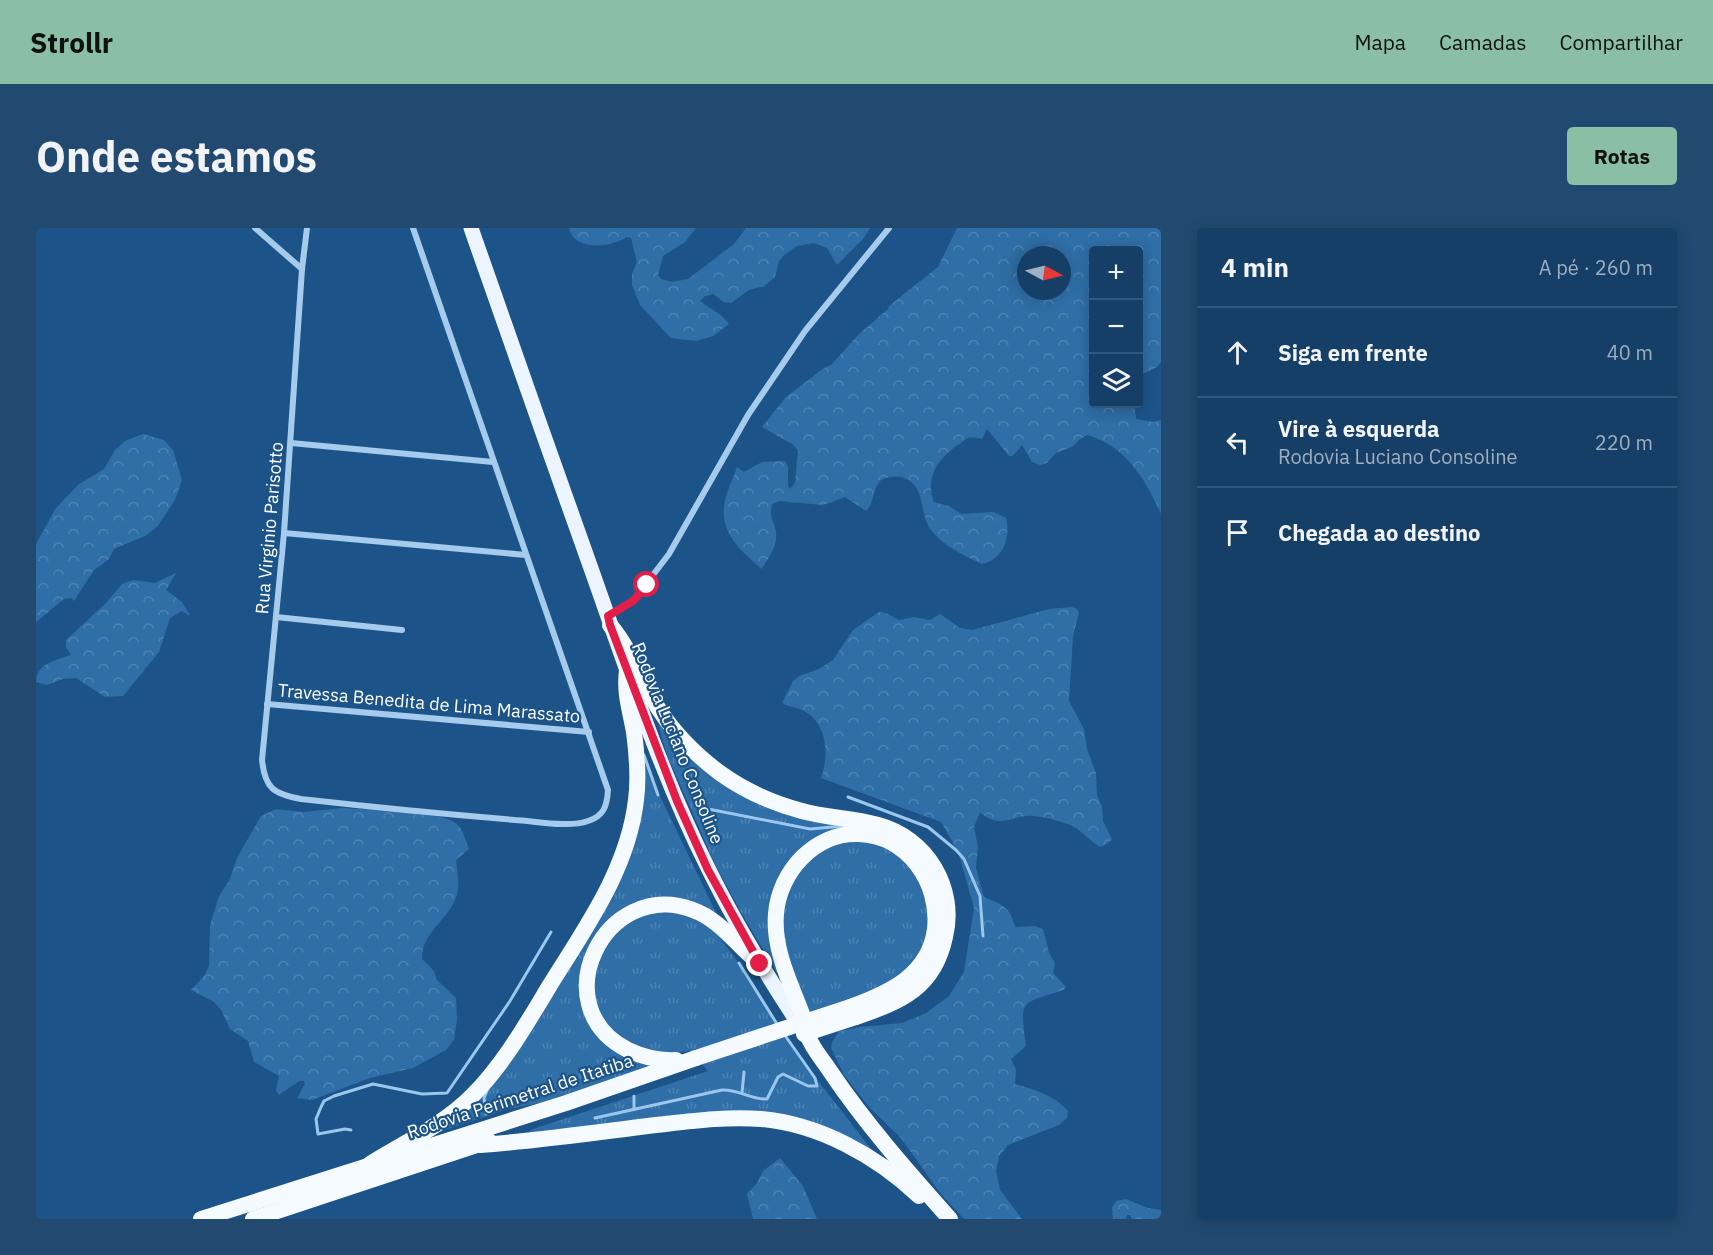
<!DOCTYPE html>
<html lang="pt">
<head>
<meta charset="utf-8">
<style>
	body { margin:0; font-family:"IBM Plex Sans",sans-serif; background:#224a70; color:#f1f3f6 }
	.controls { position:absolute; right:18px; top:18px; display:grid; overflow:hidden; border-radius:6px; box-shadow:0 3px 15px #0003 }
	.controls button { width:54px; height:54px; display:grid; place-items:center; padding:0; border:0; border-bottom:2px solid #34587b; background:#153f67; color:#f1f3f6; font:30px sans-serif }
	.compass { position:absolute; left:981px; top:18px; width:54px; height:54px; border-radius:50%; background:#153f67; box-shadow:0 3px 15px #0003; rotate:97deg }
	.stop { position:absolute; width:18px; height:18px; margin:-14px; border:4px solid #e11d48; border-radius:50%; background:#fff }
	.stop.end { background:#e11d48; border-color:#fff; box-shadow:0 2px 6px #0008 }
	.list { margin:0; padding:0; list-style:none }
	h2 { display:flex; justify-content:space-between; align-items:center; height:78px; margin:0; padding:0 24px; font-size:26px }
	h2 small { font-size:20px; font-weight:400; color:#9dafc0 }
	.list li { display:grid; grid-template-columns:39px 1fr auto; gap:18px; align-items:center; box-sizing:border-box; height:90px; padding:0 24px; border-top:2px solid #34587b }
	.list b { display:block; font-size:22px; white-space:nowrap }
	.list p { margin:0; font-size:20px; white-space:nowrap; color:#9dafc0 }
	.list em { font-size:20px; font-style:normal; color:#9dafc0 }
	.icon { flex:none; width:33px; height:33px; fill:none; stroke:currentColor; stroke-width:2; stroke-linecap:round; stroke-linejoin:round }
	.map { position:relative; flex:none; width:1125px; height:991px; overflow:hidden; border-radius:6px }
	header { display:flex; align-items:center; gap:36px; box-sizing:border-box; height:84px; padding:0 30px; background:#8abfa5; color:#111 }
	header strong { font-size:28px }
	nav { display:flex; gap:33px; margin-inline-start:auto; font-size:21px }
	.intro { display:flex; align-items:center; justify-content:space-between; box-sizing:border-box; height:144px; padding:0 36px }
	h1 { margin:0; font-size:42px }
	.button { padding:15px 27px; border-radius:6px; background:#8abfa5; color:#111; font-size:21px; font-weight:700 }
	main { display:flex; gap:36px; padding:0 36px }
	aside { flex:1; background:#153f67; border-radius:6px; box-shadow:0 3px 15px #0003 }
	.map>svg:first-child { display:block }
	.grass { fill:url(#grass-tufts) }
	.forest { fill:url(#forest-crowns); fill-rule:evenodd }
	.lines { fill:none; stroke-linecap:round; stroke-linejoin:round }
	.stream { stroke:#99c7ee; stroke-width:3 }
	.minor { stroke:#a6cbec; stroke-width:6 }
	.primary { stroke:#ebf4ff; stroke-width:15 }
	.trunk { stroke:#f5faff; stroke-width:16 }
	.trunk-bridge { stroke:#f5faff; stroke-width:16 }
	.route { stroke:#e11d48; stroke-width:8 }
	.labels { text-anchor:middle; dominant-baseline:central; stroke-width:4.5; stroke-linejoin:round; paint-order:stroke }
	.street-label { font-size:18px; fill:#fff; stroke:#1c5489 }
</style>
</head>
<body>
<header>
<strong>Strollr</strong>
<nav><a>Mapa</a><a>Camadas</a><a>Compartilhar</a></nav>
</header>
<div class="intro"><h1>Onde estamos</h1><a class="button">Rotas</a></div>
<main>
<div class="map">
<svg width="1125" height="991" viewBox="0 0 1125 991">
	<defs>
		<pattern id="grass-tufts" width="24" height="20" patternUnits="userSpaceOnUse" patternTransform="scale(1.5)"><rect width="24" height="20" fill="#2f6ea7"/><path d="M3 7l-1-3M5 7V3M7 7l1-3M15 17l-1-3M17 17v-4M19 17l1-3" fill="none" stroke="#4e84b4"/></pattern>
		<pattern id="forest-crowns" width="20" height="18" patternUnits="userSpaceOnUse" patternTransform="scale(1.5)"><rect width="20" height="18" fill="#2f6ea7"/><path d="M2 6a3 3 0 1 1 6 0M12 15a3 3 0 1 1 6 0" fill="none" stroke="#4e84b4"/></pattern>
	</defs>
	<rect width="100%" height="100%" fill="#1c5489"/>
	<g class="grass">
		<polygon points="622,496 664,537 810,597 754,632 741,745 706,686 679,636 631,527"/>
		<path d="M 608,525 L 623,566 L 682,689 L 594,679 L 544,758 C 543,803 574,823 612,836 L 614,838 L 504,875 L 472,881 L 406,903 L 425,884 L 572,670 Z"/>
		<polygon points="822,611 856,621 890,659 894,700 877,737 852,757 772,785 764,768 745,705 753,654 785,620"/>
		<polygon points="613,684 655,687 678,702 711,746 762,827 835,921 764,892 494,905 494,903 500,900 672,843 654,823 634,825 598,820 569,796 558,767 560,734 577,705"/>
	</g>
	<g class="forest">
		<path d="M 533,0 L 660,0 L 649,14 L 627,28 L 622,47 L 625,51 L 636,54 L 652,51 L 698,16 L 710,0 L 834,0 L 827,11 L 801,37 L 791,20 L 778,15 L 761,18 L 748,27 L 743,33 L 739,49 L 728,58 L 713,62 L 695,75 L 688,74 L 677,66 L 669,68 L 664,73 L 686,88 L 693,96 L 677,108 L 660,113 L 635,110 L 604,77 L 596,57 L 596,46 L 601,34 L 595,10 L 591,9 C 576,19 538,24 533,0 Z"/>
		<path d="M 921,0 L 1125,0 L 1125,134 L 1121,139 L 1105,147 L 1103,164 L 1102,22 L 1058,22 L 1058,176 L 1098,176 L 1100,191 L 1118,194 L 1125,192 L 1125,286 C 1110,252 1089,217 1051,207 L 1043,212 L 1036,219 L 1020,225 L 1011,235 L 1004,237 L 996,234 L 986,217 L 977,228 L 973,228 L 951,201 L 946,211 C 942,210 936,209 932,210 C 928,212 924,216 920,218 C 901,232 889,250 898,274 L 913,278 L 925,286 L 958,284 L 970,290 C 975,310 967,332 946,336 C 926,326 906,318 893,299 C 883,283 890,255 865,249 C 859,248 852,249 847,251 C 835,258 840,274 830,283 L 809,269 L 787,277 L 743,273 L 736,276 C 733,294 738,290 740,304 C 742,317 732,330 726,341 C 707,325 685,307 688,279 C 689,266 697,251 701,239 L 708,244 L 726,234 L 749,233 L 752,239 L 752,258 L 754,261 L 759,255 L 762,222 L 756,216 L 726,199 L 750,169 L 788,140 L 795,137 L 823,106 L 852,81 L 853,78 L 902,39 ZM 990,27 L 1026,27 L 1026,63 L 990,63 Z"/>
		<polygon points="107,206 128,212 137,222 146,252 139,272 121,299 109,308 78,321 73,331 58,342 38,373 35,370 28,371 0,394 0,316 20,280 43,256 68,241 79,222 89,213"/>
		<path d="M 140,345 L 130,362 L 146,374 L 154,388 L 146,383 L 134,390 L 123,424 L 87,468 L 69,469 L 40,450 L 27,451 L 11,457 L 0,454 C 1,435 20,432 35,427 L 30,419 L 30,412 L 70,375 L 86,356 L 97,352 L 119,355 Z"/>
		<path d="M 1036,379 L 1041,381 L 1043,385 L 1037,408 L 1033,473 L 1048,501 L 1051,521 L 1060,545 L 1061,568 L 1066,578 L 1067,593 L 1076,611 L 1071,616 L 1064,619 C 1054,613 1047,604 1038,599 C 1027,593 1009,589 997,588 C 977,586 964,603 944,584 L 938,599 L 942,619 L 940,640 L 948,669 C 966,677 974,678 979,699 L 998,698 L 1007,701 L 1013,725 L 1019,735 L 1017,745 L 1030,759 L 1028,762 C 983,776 984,771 990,818 L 975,831 L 980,842 L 979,856 C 998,861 1019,868 1032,883 L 1031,890 L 1023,897 L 972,917 L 963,928 L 960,943 L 964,962 L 986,991 L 928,991 L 904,965 L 865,910 L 833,879 L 808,847 L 795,820 L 796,814 L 803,803 L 824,799 L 866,795 L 890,785 L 913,768 L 928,744 L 938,680 L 922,623 L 905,594 L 785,550 C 793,528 792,496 768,483 C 761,479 753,479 746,475 L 757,453 L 763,448 L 783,441 L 797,432 L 817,402 L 843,384 L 850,385 L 863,392 L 878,389 L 894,392 L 904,386 L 924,400 L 936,402 L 1013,381 Z"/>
		<path d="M 305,580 C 332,582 401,581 421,596 C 427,601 430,613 433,621 L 420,632 C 421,641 423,652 422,661 C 419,689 385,702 386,731 L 398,743 L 401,752 L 420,770 L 421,792 L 418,812 L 410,822 L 377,840 L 334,850 L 276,872 L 261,870 L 269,856 L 268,853 L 263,853 L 243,867 L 240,862 L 243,848 L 218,834 L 212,813 L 194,801 L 185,782 L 178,774 L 155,762 L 168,748 L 173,738 L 174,697 L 183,668 L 193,653 L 202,628 L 225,588 L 240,581 L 267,584 Z"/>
		<polygon points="744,930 767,958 781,991 717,991 711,966 721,955 727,943"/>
		<polygon points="1090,971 1112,980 1125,982 1125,991 1096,991 1094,987 1091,987 1090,991 1077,991 1076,980 1080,973"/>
	</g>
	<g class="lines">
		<g class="stream">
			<polyline points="608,527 622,567"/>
			<polyline points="812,569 892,599 920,622 928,631 944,668 947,708"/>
			<polyline points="667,580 774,601 808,598"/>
			<polyline points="703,735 741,796"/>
			<polyline points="706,865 708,844"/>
			<polyline points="598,868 598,881"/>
			<polyline points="451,884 460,880"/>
			<polyline points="450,886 448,870 451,863"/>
			<path d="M 559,890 L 686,862 C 703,861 715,872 731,871 L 742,849 L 747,846 L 772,858 L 781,858 L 779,850 L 748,806"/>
			<polyline points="315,902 309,901 282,906 280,891 285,879 288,873 298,868 337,856 386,866 411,865 474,773 515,704"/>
		</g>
		<g class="minor">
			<polyline points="219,0 266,41"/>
			<path d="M 271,0 L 266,41 L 248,305 L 226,532 C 229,561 238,566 265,571 C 336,579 408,586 479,592 C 499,593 533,600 552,593 C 568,588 571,578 572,562 L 377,0"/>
			<polyline points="255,215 457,234"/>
			<polyline points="248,305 490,327"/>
			<polyline points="572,388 597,373 633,326 712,187 769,103 853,0"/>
			<polyline points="240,389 366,402"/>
			<polyline points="231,476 553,504"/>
		</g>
		<path class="primary" d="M 435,0 C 475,115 516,231 557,346 C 592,445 625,546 672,640 C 700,697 733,751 768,804"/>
		<g class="trunk">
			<path d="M 574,397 C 595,422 605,452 622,480 C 638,505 660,527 684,545 C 709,563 736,575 766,583 C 791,590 817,590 842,597 C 891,610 921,660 909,709 C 898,760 866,773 820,789"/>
			<path d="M 814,779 C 853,765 893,747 899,701 C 904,655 872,608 823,606 C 779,604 743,644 740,686 C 737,721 754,754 766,786 C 768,794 769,801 772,808 C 776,820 787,832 794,843 C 829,895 872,944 914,991"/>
			<path d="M 640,832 C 623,833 607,829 592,822 C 506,779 568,649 657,682 C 685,692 702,719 724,736"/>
			<path d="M 444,917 C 500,913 556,905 612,898 C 649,894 687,888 725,891 C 783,896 841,928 883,968"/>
			<path d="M 334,936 C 369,914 406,898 436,868 C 468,836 491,795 514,757 C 550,699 592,641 600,572 C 603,550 601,527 598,504 C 594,481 588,466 591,442"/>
			<polyline points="165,991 530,875 660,830"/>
			<polyline points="217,991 453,913"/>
		</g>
		<g class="trunk-bridge">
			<polyline points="768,806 820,789"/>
			<polyline points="660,830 814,779"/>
		</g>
	</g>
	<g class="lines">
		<polyline class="route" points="611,357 597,373 572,388 574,397 641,573 672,642 724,736"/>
	</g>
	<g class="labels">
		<g class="street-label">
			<text transform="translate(233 300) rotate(-85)">Rua Virginio Parisotto</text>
			<text transform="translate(393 475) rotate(5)">Travessa Benedita de Lima Marassato</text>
			<text transform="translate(642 515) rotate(68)">Rodovia Luciano Consoline</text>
			<text transform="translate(484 868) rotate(-18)">Rodovia Perimetral de Itatiba</text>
		</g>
	</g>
</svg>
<div class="controls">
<button>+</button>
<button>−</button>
<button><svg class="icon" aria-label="layers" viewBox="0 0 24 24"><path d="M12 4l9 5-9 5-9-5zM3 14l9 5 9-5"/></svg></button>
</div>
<svg class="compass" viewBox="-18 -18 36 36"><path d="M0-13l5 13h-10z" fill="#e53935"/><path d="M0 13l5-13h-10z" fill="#9dafc0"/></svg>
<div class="stop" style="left:611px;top:357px"></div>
<div class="stop end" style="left:724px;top:736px"></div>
</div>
<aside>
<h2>4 min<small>A pé · 260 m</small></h2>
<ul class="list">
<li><svg class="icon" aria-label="ahead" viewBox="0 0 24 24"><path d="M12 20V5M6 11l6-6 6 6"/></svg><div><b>Siga em frente</b></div><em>40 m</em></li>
<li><svg class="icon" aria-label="left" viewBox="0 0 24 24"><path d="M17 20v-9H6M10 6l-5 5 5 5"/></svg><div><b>Vire à esquerda</b><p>Rodovia Luciano Consoline</p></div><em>220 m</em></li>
<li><svg class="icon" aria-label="arrive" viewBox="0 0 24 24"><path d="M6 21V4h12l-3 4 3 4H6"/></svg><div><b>Chegada ao destino</b></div></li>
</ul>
</aside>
</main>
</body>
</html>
